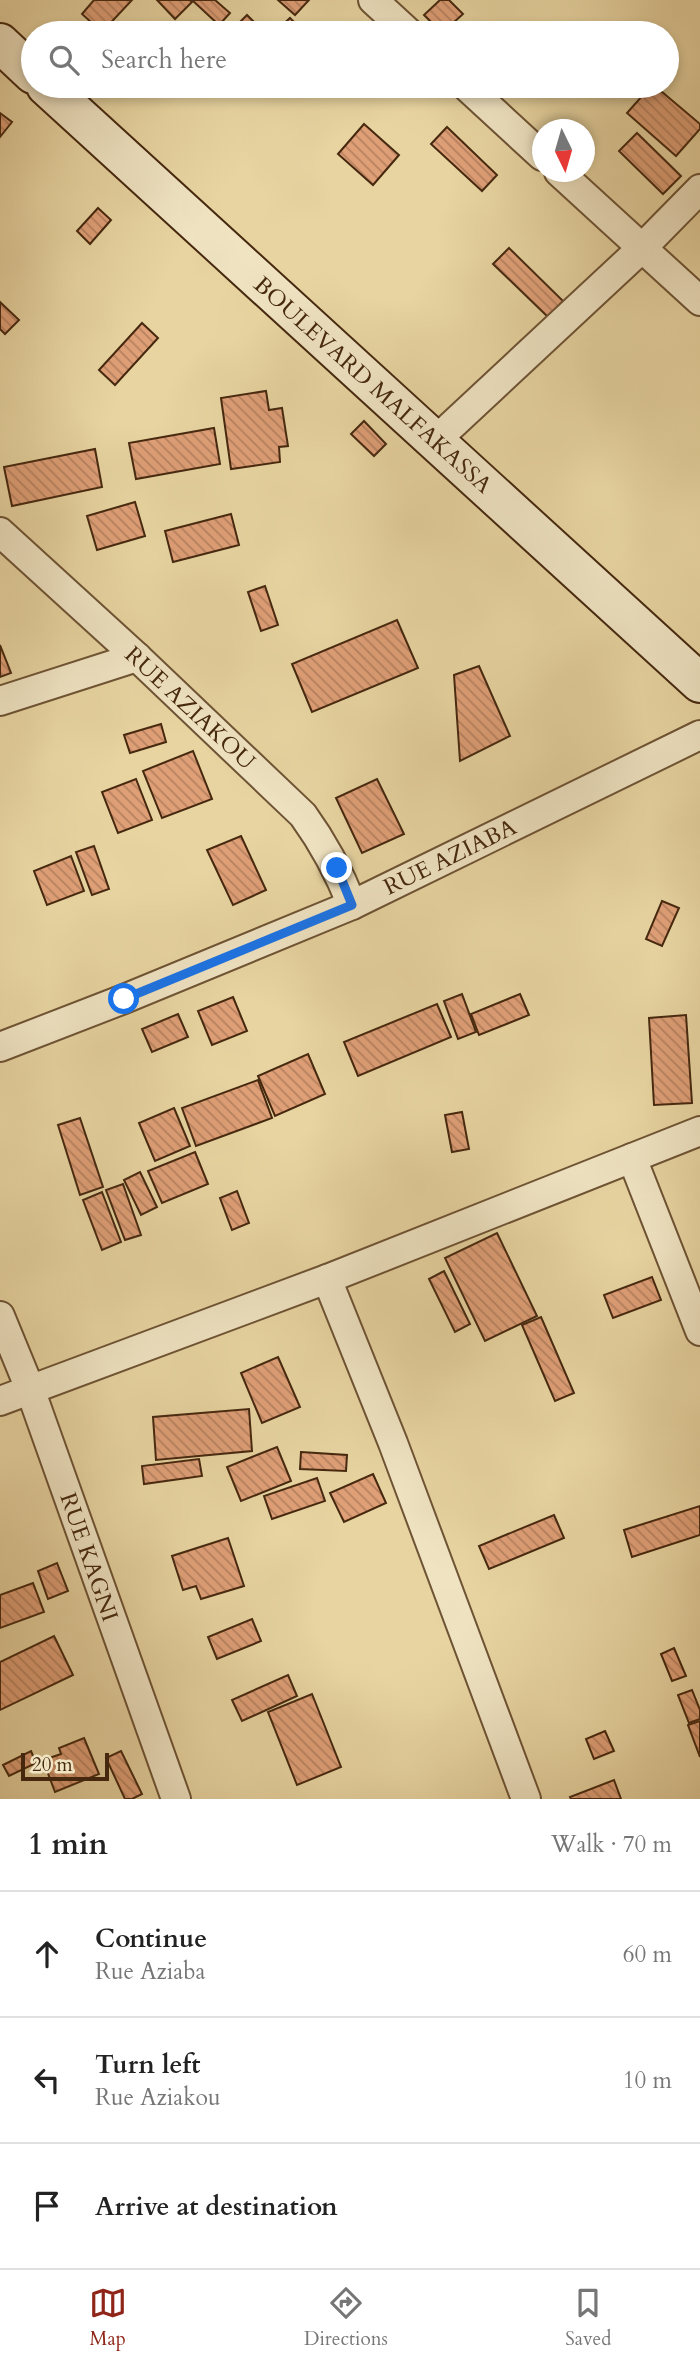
<!DOCTYPE html>
<html lang="en">
<head>
<meta charset="utf-8">
<style>
	body { margin:0; font-family:Cardo,serif; background:#f2f2f2; color:#222 }
	.compass { position:absolute; left:532px; top:119px; width:63px; height:63px; border-radius:50%; background:#fff; box-shadow:0 4px 10px #0003; rotate:175deg }
	.scale { position:absolute; left:21px; bottom:18px; width:88px; box-sizing:border-box; padding-left:7px; border:4px solid #46280f; border-top:0; font-size:19px; line-height:24px; white-space:nowrap; color:#46280f; -webkit-text-stroke:5px #efe3c2; paint-order:stroke }
	.stop { position:absolute; width:21px; height:21px; margin:-16px; border:5px solid #1a73e8; border-radius:50%; background:#fff }
	.stop.end { background:#1a73e8; border-color:#fff; box-shadow:0 2px 7px #0008 }
	.list { margin:0; padding:0; list-style:none }
	h2 { display:flex; justify-content:space-between; align-items:center; height:91px; margin:0; padding:0 28px; font-size:30px }
	h2 small { font-size:23px; font-weight:400; color:#767676 }
	.list li { display:grid; grid-template-columns:46px 1fr auto; gap:21px; align-items:center; box-sizing:border-box; height:126px; padding:0 28px; border-top:2px solid #e0e0e0 }
	.list b { display:block; font-size:26px; white-space:nowrap }
	.list p { margin:0; font-size:23px; white-space:nowrap; color:#767676 }
	.list em { font-size:23px; font-style:normal; color:#767676 }
	.icon { flex:none; width:38px; height:38px; fill:none; stroke:currentColor; stroke-width:2; stroke-linecap:round; stroke-linejoin:round }
	.map { position:relative; flex:none; width:700px; height:1799px; overflow:hidden }
	.search { position:absolute; background:#fff; box-shadow:0 4px 10px #0003; left:21px; right:21px; top:21px; height:77px; display:flex; align-items:center; gap:18px; box-sizing:border-box; padding:0 24px; border-radius:38px; color:#767676; font-size:26px }
	.sheet { height:469px; background:#fff }
	nav { display:flex; justify-content:space-around; align-items:center; box-sizing:border-box; height:98px; border-top:2px solid #e0e0e0; background:#fff; font-size:19px; color:#767676 }
	nav a { display:grid; justify-items:center; gap:4px }
	nav .on { color:#8f2418 }
	.map>svg:first-child { display:block }
	.building { fill:url(#building-back-hatch); stroke:#46280f; stroke-width:2 }
	.lines { fill:none; stroke-linecap:round; stroke-linejoin:round }
	.street-casing { stroke:#6e5334; stroke-width:32 }
	.secondary-casing { stroke:#46280f; stroke-width:42 }
	.street { stroke:#efe3c2; stroke-width:28 }
	.secondary { stroke:#efe3c2; stroke-width:38 }
	.route { stroke:#1a73e8; stroke-width:9 }
	.labels { text-anchor:middle; dominant-baseline:central; stroke-width:6; stroke-linejoin:round; paint-order:stroke }
	.street-label { font-size:23px; fill:#46280f; stroke:#efe3c2 }
</style>
</head>
<body>
<div class="map">
<svg width="700" height="1799" viewBox="0 0 700 1799">
	<defs>
		<pattern id="building-back-hatch" width="6" height="6" patternUnits="userSpaceOnUse" patternTransform="scale(1.75)"><rect width="6" height="6" fill="#df9f77"/><path d="M-1 5l2 2M0 0l6 6M5-1l2 2" fill="none" stroke="#b78260"/></pattern>
	</defs>
	<rect width="100%" height="100%" fill="#e7d4a1"/>
	<filter id="stains"><feTurbulence type="fractalNoise" baseFrequency=".00286" numOctaves="4"/><feColorMatrix values="0 0 0 0 .2 0 0 0 0 .09 0 0 0 0 .02 0 0 0 .5 -.17"/></filter>
	<radialGradient id="worn" r=".72"><stop offset=".6" stop-color="#630" stop-opacity="0"/><stop offset="1" stop-color="#630" stop-opacity=".3"/></radialGradient>
	<g class="building">
		<polygon points="94,0 132,0 102,32 82,14"/>
		<polygon points="157,0 190,0 192,2 175,19"/>
		<polygon points="192,0 215,0 230,13 219,25"/>
		<polygon points="278,0 309,0 295,15"/>
		<polygon points="440,0 449,0 463,14 442,33 424,15"/>
		<polygon points="247,15 265,33 229,33"/>
		<polygon points="290,18 305,33 274,33"/>
		<polygon points="651,86 655,86 700,124 700,129 676,156 627,113"/>
		<polygon points="0,113 12,122 0,137"/>
		<polygon points="364,124 399,155 373,185 338,154"/>
		<polygon points="447,127 497,175 482,191 431,144"/>
		<polygon points="637,133 681,176 663,194 619,151"/>
		<polygon points="98,208 111,220 90,244 77,231"/>
		<polygon points="509,248 563,301 548,317 493,264"/>
		<polygon points="0,302 19,320 5,334 0,329"/>
		<polygon points="142,323 158,338 115,385 99,370"/>
		<polygon points="266,391 269,410 282,408 288,446 279,447 280,462 231,469 221,398"/>
		<polygon points="364,421 386,444 374,456 351,434"/>
		<polygon points="214,428 220,464 136,479 129,443"/>
		<polygon points="95,449 102,487 12,506 4,467"/>
		<polygon points="135,502 145,536 97,550 87,516"/>
		<polygon points="231,514 239,545 173,562 165,531"/>
		<polygon points="265,586 278,625 261,631 248,592"/>
		<polygon points="397,620 418,668 312,712 292,664"/>
		<polygon points="0,645 11,673 0,677"/>
		<polygon points="479,666 510,736 460,761 454,675"/>
		<polygon points="161,724 166,742 130,753 124,735"/>
		<polygon points="193,751 212,799 162,818 143,771"/>
		<polygon points="136,779 152,820 118,833 102,792"/>
		<polygon points="377,779 404,834 362,853 336,798"/>
		<polygon points="241,836 266,890 233,905 207,850"/>
		<polygon points="94,846 109,889 92,895 76,852"/>
		<polygon points="71,856 84,891 47,905 34,871"/>
		<polygon points="662,901 679,908 662,946 646,939"/>
		<polygon points="462,994 476,1032 458,1039 444,1001"/>
		<polygon points="520,994 529,1015 479,1035 471,1014"/>
		<polygon points="233,997 247,1031 212,1045 198,1011"/>
		<polygon points="437,1004 451,1037 358,1076 344,1042"/>
		<polygon points="178,1014 188,1037 152,1052 142,1029"/>
		<polygon points="686,1015 692,1103 654,1105 649,1018"/>
		<polygon points="308,1054 325,1094 275,1116 258,1076"/>
		<polygon points="258,1080 272,1118 196,1146 182,1108"/>
		<polygon points="174,1108 190,1146 155,1161 139,1123"/>
		<polygon points="462,1112 469,1149 452,1152 445,1115"/>
		<polygon points="80,1118 103,1187 80,1195 58,1125"/>
		<polygon points="195,1152 208,1184 162,1203 148,1171"/>
		<polygon points="140,1172 157,1207 141,1215 124,1180"/>
		<polygon points="123,1184 141,1235 125,1240 106,1190"/>
		<polygon points="237,1191 249,1223 232,1230 220,1198"/>
		<polygon points="102,1192 121,1242 102,1250 83,1200"/>
		<polygon points="497,1233 537,1316 485,1341 445,1258"/>
		<polygon points="444,1271 470,1324 455,1332 429,1279"/>
		<polygon points="652,1277 661,1300 613,1318 604,1295"/>
		<polygon points="541,1317 574,1393 555,1401 522,1325"/>
		<polygon points="278,1357 300,1407 262,1423 241,1373"/>
		<polygon points="249,1409 252,1451 156,1460 153,1417"/>
		<polygon points="277,1447 291,1481 241,1501 227,1467"/>
		<polygon points="301,1452 347,1455 346,1471 300,1469"/>
		<polygon points="199,1459 202,1476 144,1484 142,1466"/>
		<polygon points="373,1474 386,1503 344,1522 330,1493"/>
		<polygon points="317,1478 325,1501 272,1519 264,1496"/>
		<polygon points="700,1506 700,1535 632,1557 624,1530"/>
		<polygon points="554,1515 564,1538 489,1569 479,1546"/>
		<polygon points="228,1538 244,1586 201,1599 196,1586 183,1590 172,1556"/>
		<polygon points="57,1563 68,1591 48,1599 38,1571"/>
		<polygon points="33,1583 44,1612 0,1628 0,1595"/>
		<polygon points="252,1619 261,1641 217,1659 208,1637"/>
		<polygon points="54,1636 73,1675 0,1710 0,1662"/>
		<polygon points="674,1648 686,1676 672,1681 661,1654"/>
		<polygon points="288,1675 297,1696 242,1721 232,1700"/>
		<polygon points="692,1690 700,1710 700,1719 689,1723 678,1695"/>
		<polygon points="312,1694 341,1767 297,1785 268,1712"/>
		<polygon points="700,1721 700,1757 688,1725"/>
		<polygon points="605,1731 614,1751 594,1759 586,1739"/>
		<polygon points="84,1738 99,1774 55,1792 43,1760 61,1754 59,1748"/>
		<polygon points="31,1751 36,1763 9,1776 3,1765"/>
		<polygon points="121,1751 142,1794 132,1799 125,1799 106,1758"/>
		<polygon points="614,1780 621,1799 571,1799 570,1797"/>
	</g>
	<g class="lines">
		<g class="street-casing">
			<g id="street">
				<polyline points="373,0 409,33"/>
				<polyline points="466,86 542,156"/>
				<polyline points="559,172 700,301"/>
				<polyline points="435,441 642,248 700,189"/>
				<path d="M 0,532 L 137,657 L 303,815 C 324,844 339,872 352,905"/>
				<polyline points="0,701 137,657"/>
				<polyline points="0,1047 124,999 352,905 700,735"/>
				<polyline points="632,1158 700,1331"/>
				<polyline points="327,1279 393,1443 526,1799"/>
				<polyline points="0,1316 30,1389 176,1799"/>
				<polyline points="0,1401 327,1279 700,1131"/>
			</g>
		</g>
		<g class="secondary-casing">
			<g id="secondary">
				<polyline points="0,43 33,74"/>
				<polyline points="46,86 700,683"/>
			</g>
		</g>
		<use href="#street" class="street"/>
		<use href="#secondary" class="secondary"/>
	</g>
	<g class="lines">
		<polyline class="route" points="124,999 352,905 337,868"/>
	</g>
	<g class="labels">
		<g class="street-label">
			<text transform="translate(373 385) rotate(42)">BOULEVARD MALFAKASSA</text>
			<text transform="translate(190 708) rotate(43)">RUE AZIAKOU</text>
			<text transform="translate(450 857) rotate(-26)">RUE AZIABA</text>
			<text transform="translate(89 1557) rotate(71)">RUE KAGNI</text>
		</g>
	</g>
	<rect width="100%" height="100%" filter="url(#stains)"/>
	<rect width="100%" height="100%" fill="url(#worn)"/>
</svg>
<svg class="compass" viewBox="-18 -18 36 36"><path d="M0-13l5 13h-10z" fill="#e53935"/><path d="M0 13l5-13h-10z" fill="#767676"/></svg>
<div class="scale">20 m</div>
<div class="stop" style="left:124px;top:999px"></div>
<div class="stop end" style="left:337px;top:868px"></div>
<div class="search"><svg class="icon" aria-label="search" viewBox="0 0 24 24"><circle cx="10" cy="10" r="6"/><path d="M15 15l6 6"/></svg>Search here</div>
</div>
<section class="sheet">
<h2>1 min<small>Walk · 70 m</small></h2>
<ul class="list">
<li><svg class="icon" aria-label="ahead" viewBox="0 0 24 24"><path d="M12 20V5M6 11l6-6 6 6"/></svg><div><b>Continue</b><p>Rue Aziaba</p></div><em>60 m</em></li>
<li><svg class="icon" aria-label="left" viewBox="0 0 24 24"><path d="M17 20v-9H6M10 6l-5 5 5 5"/></svg><div><b>Turn left</b><p>Rue Aziakou</p></div><em>10 m</em></li>
<li><svg class="icon" aria-label="arrive" viewBox="0 0 24 24"><path d="M6 21V4h12l-3 4 3 4H6"/></svg><div><b>Arrive at destination</b></div></li>
</ul>
</section>
<nav>
<a class="on"><svg class="icon" aria-label="map" viewBox="0 0 24 24"><path d="M3 6l6-2 6 2 6-2v14l-6 2-6-2-6 2zM9 4v14M15 6v14"/></svg>Map</a>
<a><svg class="icon" aria-label="directions" viewBox="0 0 24 24"><path d="M12 3l9 9-9 9-9-9zM9 14v-3h6M13 9l2 2-2 2"/></svg>Directions</a>
<a><svg class="icon" aria-label="saved" viewBox="0 0 24 24"><path d="M7 4h10v16l-5-4-5 4z"/></svg>Saved</a>
</nav>
</body>
</html>
